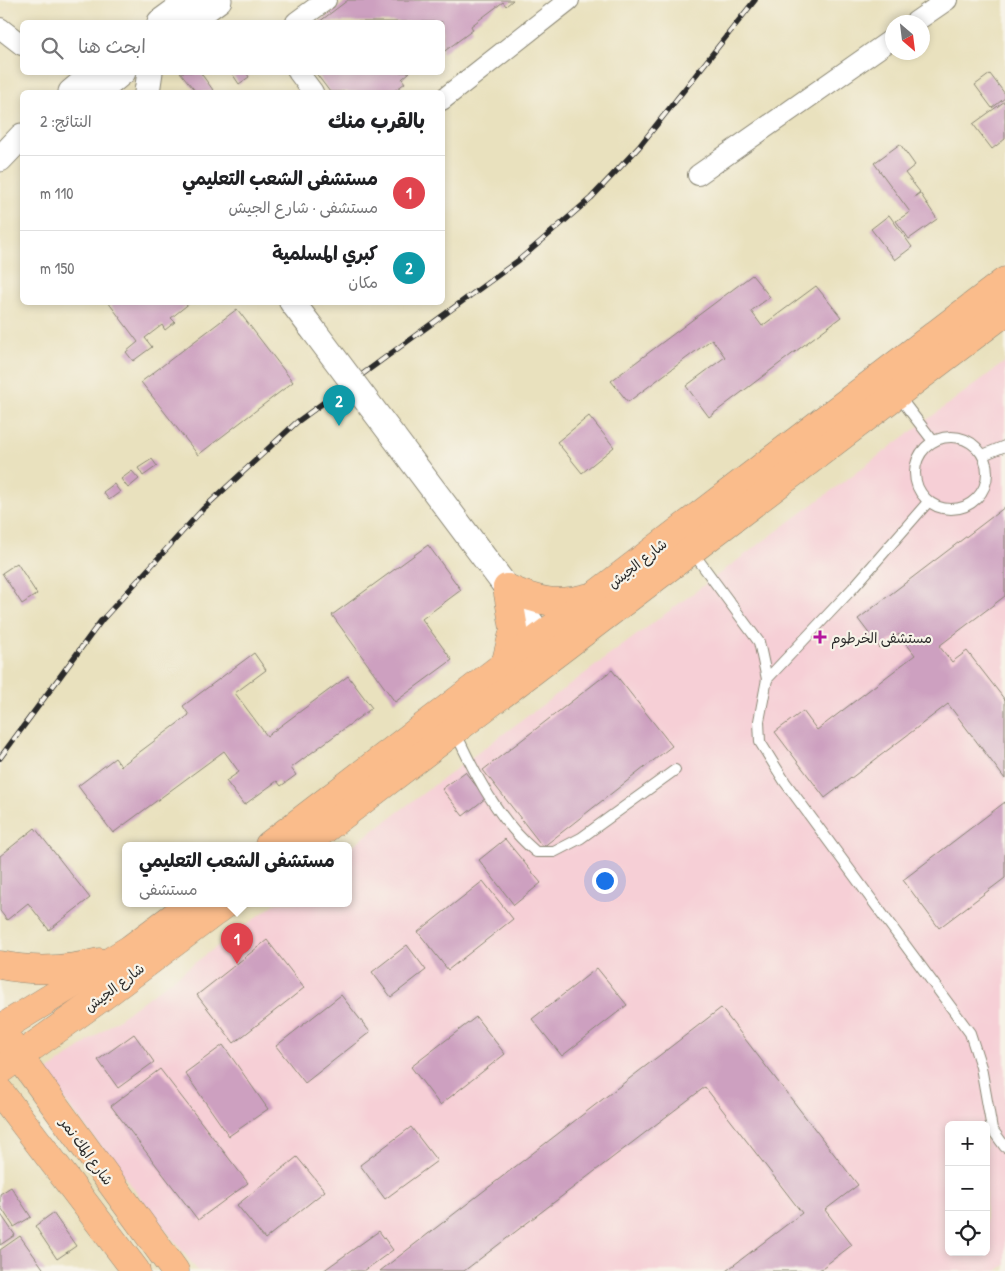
<!DOCTYPE html>
<html lang="ar">
<head>
<meta charset="utf-8">
<style>
	body { margin:0; font-family:"Patrick Hand","Playpen Sans Arabic",sans-serif; background:#f6f6f6; color:#202124; direction:rtl }
	.controls { position:absolute; right:15px; bottom:15px; display:grid; overflow:hidden; border-radius:8px; box-shadow:0 2px 8px #0003 }
	.controls button { width:45px; height:45px; display:grid; place-items:center; padding:0; border:0; border-bottom:1px solid #e0e0e0; background:#fff; color:#202124; font:25px sans-serif }
	.compass { position:absolute; left:885px; top:15px; width:45px; height:45px; border-radius:50%; background:#fff; box-shadow:0 2px 8px #0003; rotate:152deg }
	.you { position:absolute; left:604px; top:880px; width:18px; height:18px; margin:-12px; border:4px solid #fff; border-radius:50%; background:#1a73e8; box-shadow:0 0 0 8px #1a73e833 }
	.badge { display:grid; place-items:center; width:32px; height:32px; border-radius:50%; background:#2563eb; color:#fff; font-size:16px; font-weight:700 }
	.pin { position:absolute; translate:-50% -41px; filter:drop-shadow(0 1px 2px #0008) }
	.pin::after { content:''; position:absolute; top:26px; width:18px; height:15px; background:inherit; clip-path:polygon(0 0,100% 0,50% 100%) }
	.popup { position:absolute; left:122px; top:842px; width:230px; height:65px; box-sizing:border-box; display:grid; place-content:center; border-radius:8px; background:#fff; filter:drop-shadow(0 1px 4px #0005); font-size:16px; white-space:nowrap; color:#757577 }
	.popup b { font-size:19px; color:#202124 }
	.popup::after { content:''; position:absolute; left:50%; top:100%; margin-left:-10px; border:10px solid transparent; border-top-color:#fff }
	.list { margin:0; padding:0; list-style:none }
	h2 { display:flex; justify-content:space-between; align-items:center; height:65px; margin:0; padding:0 20px; font-size:21px }
	h2 small { font-size:16px; font-weight:400; color:#757577 }
	.list li { display:grid; grid-template-columns:32px 1fr auto; gap:15px; align-items:center; box-sizing:border-box; height:75px; padding:0 20px; border-top:1px solid #e0e0e0 }
	.list b { display:block; font-size:19px; white-space:nowrap }
	.list p { margin:0; font-size:16px; white-space:nowrap; color:#757577 }
	.list em { font-size:16px; font-style:normal; color:#757577 }
	.icon { flex:none; width:28px; height:28px; fill:none; stroke:currentColor; stroke-width:2; stroke-linecap:round; stroke-linejoin:round }
	.map { position:relative; flex:none; width:1005px; height:1271px; overflow:hidden; direction:ltr }
	.search { position:absolute; background:#fff; box-shadow:0 2px 8px #0003; left:20px; top:20px; width:425px; height:55px; display:flex; align-items:center; gap:12px; box-sizing:border-box; padding:0 18px; border-radius:8px; color:#757577; font-size:19px }
	.panel { position:absolute; background:#fff; box-shadow:0 2px 8px #0003; left:20px; top:90px; width:425px; height:215px; border-radius:8px; direction:rtl }
	.map>svg:first-child { display:block }
	.built { fill:#f6cfd6; fill-rule:evenodd }
	.building { fill:#cda0c0 }
	.lines { fill:none; stroke-linecap:round; stroke-linejoin:round }
	.service-casing { stroke:#8a8674; stroke-width:12 }
	.minor-casing { stroke:#8a8674; stroke-width:22 }
	.tertiary-casing { stroke:#8a8674; stroke-width:27 }
	.trunk-casing { stroke:#8a8674; stroke-width:29 }
	.service { stroke:#fff; stroke-width:10 }
	.minor { stroke:#fff; stroke-width:20 }
	.tertiary { stroke:#fff; stroke-width:25 }
	.trunk { stroke:#fabc8b; stroke-width:28 }
	.rail-casing { stroke:#2b2b2b; stroke-width:5.5 }
	.rail { stroke:#f7f3e8; stroke-width:4; stroke-dasharray:11; stroke-linecap:butt }
	.tertiary-bridge-casing { stroke:#8a8674; stroke-width:27; stroke-linecap:butt }
	.tertiary-bridge { stroke:#fff; stroke-width:25 }
	.poi-dot { fill:#b5179e; stroke:#f7f3e8; stroke-width:2 }
	.labels { text-anchor:middle; dominant-baseline:central; stroke-width:4.5; stroke-linejoin:round; paint-order:stroke }
	.street-label { font-size:14px; fill:#2b2b2b; stroke:#f7f3e8 }
	.poi-label { font-size:14px; fill:#2b2b2b; stroke:#f7f3e8; text-anchor:start }
</style>
</head>
<body>
<div class="map">
<svg width="1005" height="1271" viewBox="0 0 1005 1271">
	<rect width="100%" height="100%" fill="#f7f3e8"/>
	<filter id="ink" filterUnits="userSpaceOnUse"><feTurbulence type="fractalNoise" baseFrequency=".02" numOctaves="2"/><feDisplacementMap in="SourceGraphic" scale="10" xChannelSelector="R" yChannelSelector="G"/><feConvolveMatrix kernelMatrix="1 2 1 2 8 2 1 2 1" color-interpolation-filters="sRGB"/></filter>
	<filter id="wash" filterUnits="userSpaceOnUse"><feTurbulence type="fractalNoise" baseFrequency=".0096" numOctaves="4" result="noise"/><feDisplacementMap in="SourceGraphic" scale="20" xChannelSelector="R" yChannelSelector="G"/><feGaussianBlur stdDeviation="1.12" result="paint"/><feColorMatrix in="noise" values="0 0 0 0 0 0 0 0 0 0 0 0 0 0 0 0 0 1.4 0 .05"/><feComposite in="paint" operator="in"/></filter>
	<g filter="url(#wash)">
		<rect width="100%" height="100%" fill="#e9e1be"/>
		<path class="built" d="M 1005,362 L 1005,1265 L 997,1271 L 198,1271 L 44,1074 L 276,903 L 348,903 L 348,849 ZM 949,1125 L 986,1125 L 986,1252 L 949,1252 Z"/>
		<g id="blocks">
			<g class="building">
				<polygon points="348,0 513,0 506,6 503,2 471,26 473,30 442,53 442,22 319,22"/>
				<polygon points="180,72 200,72 213,90 210,92 196,92"/>
				<polygon points="231,72 246,72 249,77 239,84"/>
				<polygon points="315,72 410,72 402,79 405,83 393,92 330,92"/>
				<polygon points="990,74 1005,94 1005,98 992,108 975,85"/>
				<polygon points="1005,101 1005,139 992,149 973,124"/>
				<polygon points="900,144 915,165 905,173 920,192 914,197 920,193 937,219 909,239 896,221 910,212 874,163"/>
				<polygon points="889,215 912,247 895,260 871,229"/>
				<polygon points="752,275 770,297 751,311 762,326 816,286 841,317 709,417 686,386 725,357 712,339 628,402 611,381"/>
				<polygon points="108,302 191,302 171,318 175,322 165,330 162,325 145,338 152,347 133,361 126,352 138,342"/>
				<polygon points="237,309 293,382 198,455 141,382"/>
				<polygon points="589,416 614,447 582,473 557,442"/>
				<polygon points="152,459 157,466 143,476 138,468"/>
				<polygon points="132,471 139,479 128,488 121,479"/>
				<polygon points="114,484 120,492 109,500 103,492"/>
				<polygon points="1005,507 1005,596 939,646 952,662 967,651 1005,700 1005,779 948,704 825,798 775,732 803,711 817,730 915,655 899,634 880,648 858,619"/>
				<polygon points="428,545 461,590 422,619 452,660 395,702 332,615"/>
				<polygon points="17,563 37,594 22,604 2,573"/>
				<polygon points="254,653 266,670 235,693 267,736 348,676 372,708 291,768 296,775 281,786 277,781 244,805 226,781 239,772 224,751 113,833 78,786 115,758 121,766 189,715 183,706"/>
				<polygon points="612,670 672,746 543,847 483,770"/>
				<polygon points="465,772 486,798 463,816 442,789"/>
				<polygon points="1005,802 1005,878 939,928 903,880"/>
				<polygon points="35,828 90,898 49,930 28,903 7,920 0,911 0,856"/>
				<polygon points="505,839 541,883 514,905 479,860"/>
				<polygon points="483,881 513,919 448,970 418,932"/>
				<polygon points="267,940 304,988 234,1043 197,995"/>
				<polygon points="407,945 426,970 391,997 372,972"/>
				<polygon points="597,968 627,1005 562,1056 532,1019"/>
				<polygon points="341,995 370,1032 305,1083 276,1046"/>
				<polygon points="721,1008 858,1185 825,1210 852,1245 818,1271 726,1271 802,1213 705,1087 464,1271 380,1271"/>
				<polygon points="476,1017 505,1054 440,1105 411,1067"/>
				<polygon points="134,1034 154,1062 118,1088 98,1060"/>
				<polygon points="223,1045 268,1109 229,1136 185,1073"/>
				<polygon points="160,1069 248,1183 198,1220 111,1106"/>
				<polygon points="411,1127 437,1161 385,1199 360,1165"/>
				<polygon points="297,1157 325,1191 265,1239 237,1205"/>
				<polygon points="11,1187 31,1217 14,1227 0,1206 0,1194"/>
				<polygon points="0,1213 15,1235 0,1245"/>
				<polygon points="53,1213 76,1246 57,1259 35,1226"/>
				<polygon points="379,1231 393,1250 364,1271 323,1271"/>
				<polygon points="20,1236 45,1271 0,1271 0,1250"/>
			</g>
		</g>
	</g>
	<g filter="url(#ink)">
		<use href="#blocks" fill-opacity="0" stroke="#8a8674" stroke-width="1"/>
		<g class="lines">
			<g class="service-casing">
				<g id="service">
					<polyline points="897,394 933,441"/>
					<circle cx="951" cy="473" r="36"/>
					<polyline points="983,455 1005,446"/>
					<polyline points="691,550 759,642 767,679 759,721 760,742 785,782 970,1033 981,1067 992,1129 1005,1147"/>
					<polyline points="767,679 853,588 928,502"/>
					<path d="M 455,731 C 475,775 499,821 536,852 L 554,852 L 581,838 L 675,770"/>
				</g>
			</g>
			<g class="minor-casing">
				<g id="minor">
					<polyline points="296,22 326,0"/>
					<polyline points="915,22 947,0"/>
					<polyline points="0,28 22,45"/>
					<polyline points="298,72 313,92"/>
					<polyline points="442,100 569,0"/>
					<polyline points="698,175 892,39"/>
				</g>
			</g>
			<g class="tertiary-casing">
				<g id="tertiary">
					<polyline points="160,22 190,0"/>
					<polyline points="189,22 219,0"/>
					<polyline points="71,92 95,72"/>
					<polyline points="99,92 123,72"/>
					<polyline points="147,92 150,72"/>
					<polyline points="0,159 22,136"/>
					<polyline points="292,302 311,327"/>
					<polyline points="393,436 507,588 552,653"/>
				</g>
			</g>
			<g class="trunk-casing">
				<g id="trunk">
					<path d="M 507,588 C 539,602 556,606 590,597"/>
					<polyline points="506,661 514,629 507,588"/>
					<polyline points="269,845 1005,281"/>
					<polyline points="304,845 1005,312"/>
					<path d="M 0,965 C 34,972 65,971 99,962"/>
					<polyline points="0,1029 130,949 192,903"/>
					<polyline points="0,1030 175,1271"/>
					<polyline points="0,1070 98,1000 227,903"/>
					<polyline points="0,1092 136,1271"/>
				</g>
			</g>
			<use href="#service" class="service"/>
			<use href="#minor" class="minor"/>
			<use href="#tertiary" class="tertiary"/>
			<use href="#trunk" class="trunk"/>
			<g class="rail-casing">
				<polyline id="rail" points="0,758 101,621 203,509 297,422 519,260 591,198 639,147 755,0"/>
			</g>
			<use href="#rail" class="rail"/>
			<g class="tertiary-bridge-casing">
				<polyline id="tertiary-bridge" points="311,327 393,436"/>
			</g>
			<use href="#tertiary-bridge" class="tertiary-bridge"/>
		</g>
	</g>
	<path class="poi-dot" d="M817.5 629.5h5v5h5v5h-5v5h-5v-5h-5v-5h5z"/>
	<g class="labels">
		<g class="street-label">
			<text transform="translate(637 563) rotate(-38)">شارع الجيش</text>
			<text transform="translate(114 987) rotate(-37)">شارع الجيش</text>
			<text transform="translate(87 1151) rotate(54)">شارع المك نمر</text>
		</g>
		<g class="poi-label">
			<text x="831" y="637">مستشفى الخرطوم</text>
		</g>
	</g>
</svg>
<div class="controls">
<button>+</button>
<button>−</button>
<button><svg class="icon" aria-label="locate" viewBox="0 0 24 24"><circle cx="12" cy="12" r="6"/><path d="M12 2v4M12 18v4M2 12h4M18 12h4"/></svg></button>
</div>
<svg class="compass" viewBox="-18 -18 36 36"><path d="M0-13l5 13h-10z" fill="#e53935"/><path d="M0 13l5-13h-10z" fill="#757577"/></svg>
<div class="you"></div>
<div class="pin badge" style="left:237px;top:964px;background:#e0444e">1</div>
<div class="popup"><b>مستشفى الشعب التعليمي</b>مستشفى</div>
<div class="pin badge" style="left:339px;top:426px;background:#0f9aa8">2</div>
<div class="search"><svg class="icon" aria-label="search" viewBox="0 0 24 24"><circle cx="10" cy="10" r="6"/><path d="M15 15l6 6"/></svg>ابحث هنا</div>
<section class="panel">
<h2>بالقرب منك<small>النتائج: 2</small></h2>
<ul class="list">
<li><span class="badge" style="background:#e0444e">1</span><div><b>مستشفى الشعب التعليمي</b><p>مستشفى · شارع الجيش</p></div><em>110 m</em></li>
<li><span class="badge" style="background:#0f9aa8">2</span><div><b>كبري المسلمية</b><p>مكان</p></div><em>150 m</em></li>
</ul>
</section>
</div>
</body>
</html>
